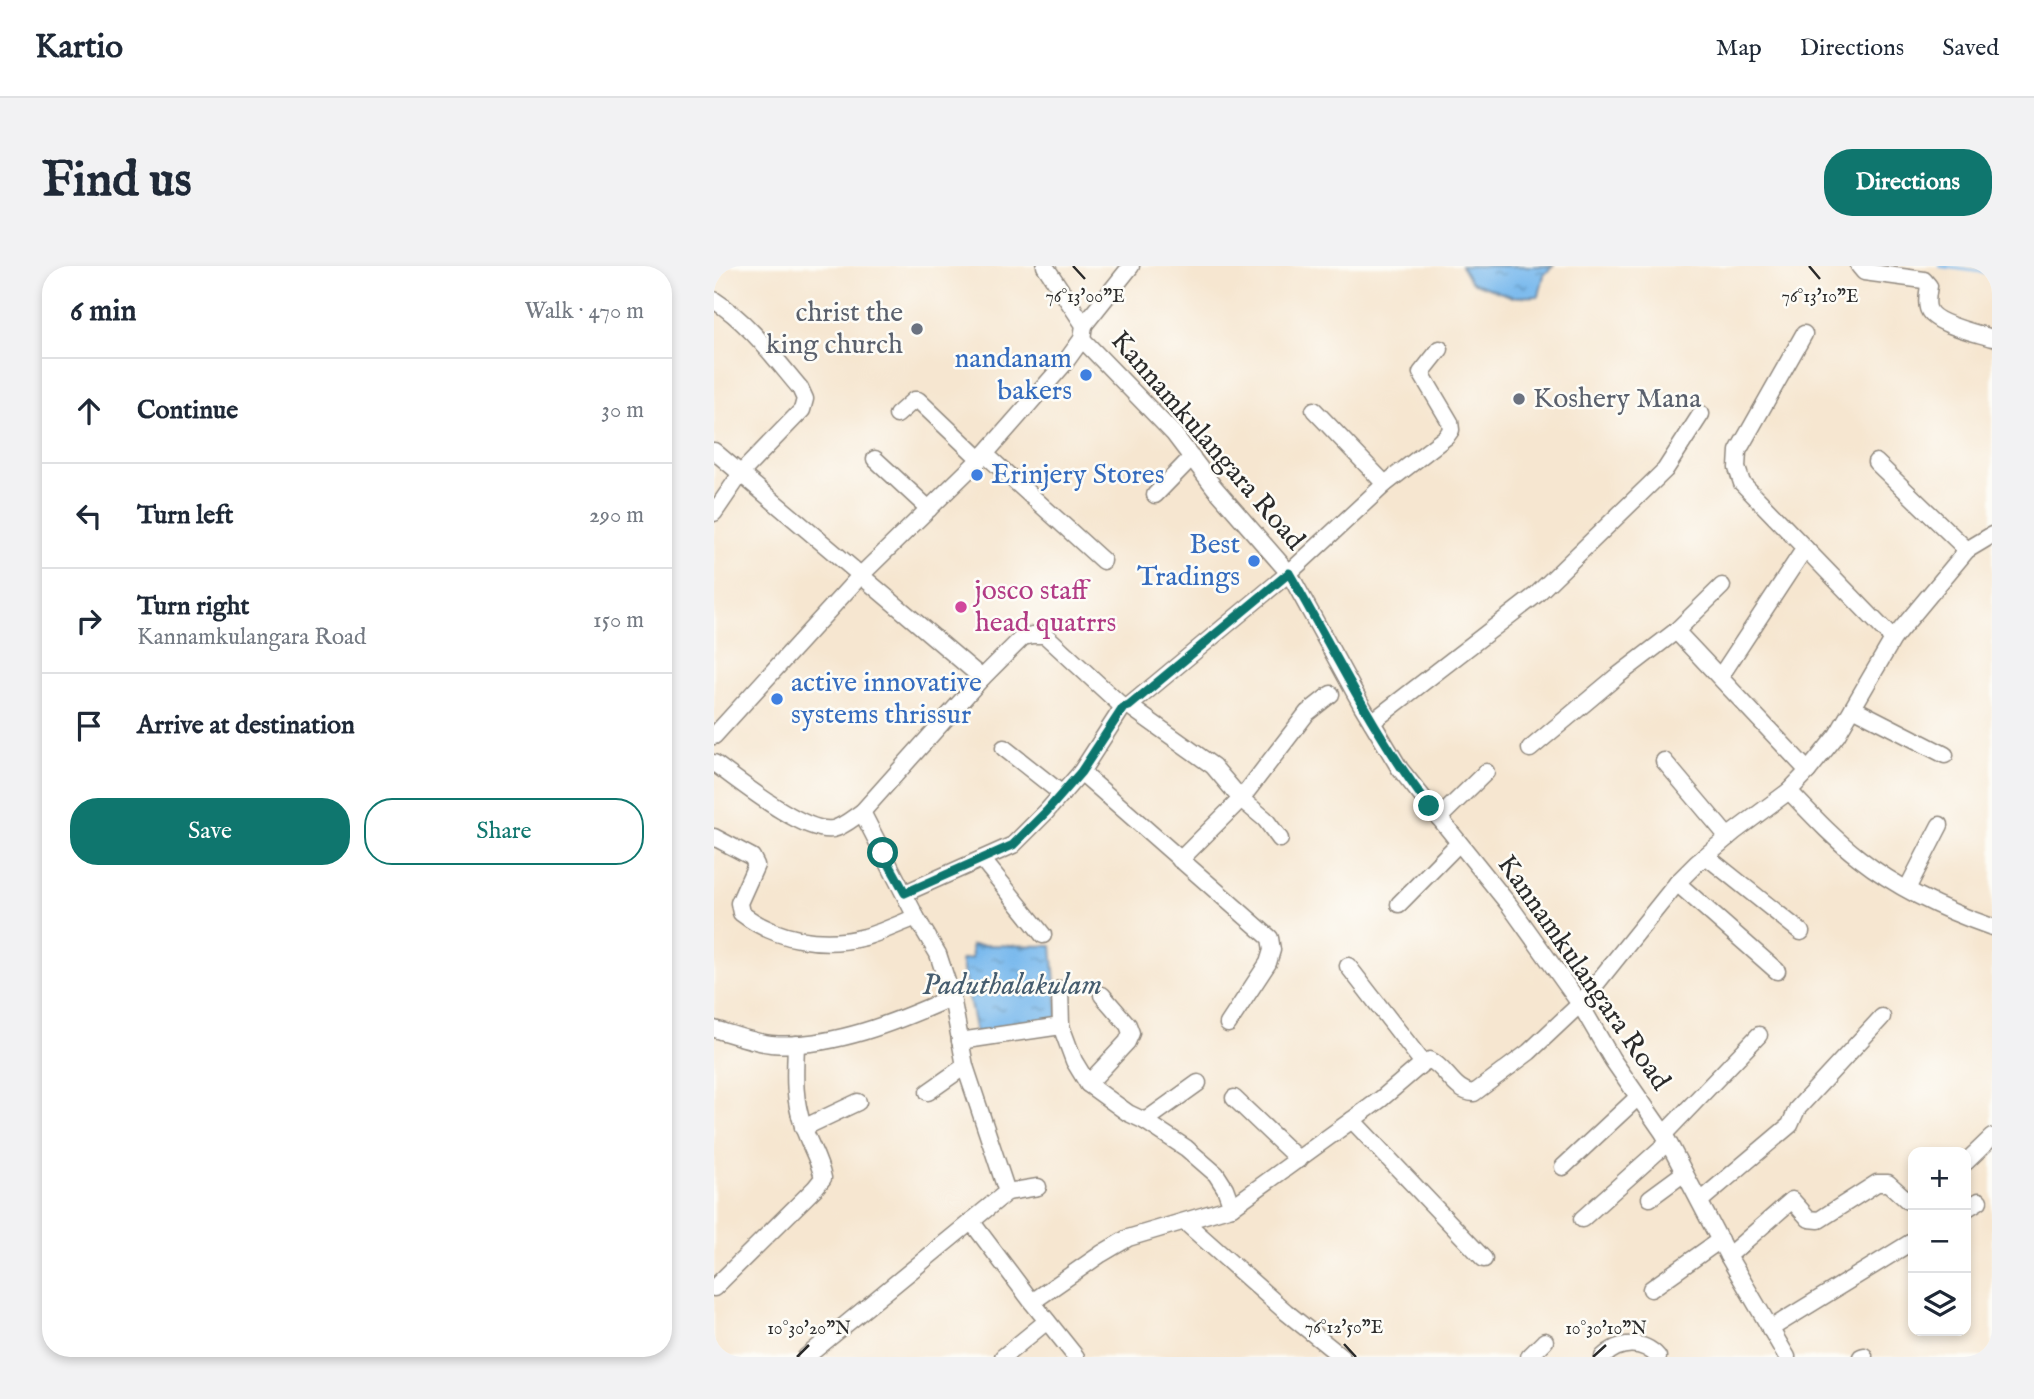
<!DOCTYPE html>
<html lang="en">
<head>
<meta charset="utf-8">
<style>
	body { margin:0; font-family:"IM FELL English",serif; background:#f2f2f3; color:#1f2937 }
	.controls { position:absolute; right:21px; bottom:21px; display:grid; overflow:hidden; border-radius:14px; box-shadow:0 4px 10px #0003 }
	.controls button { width:63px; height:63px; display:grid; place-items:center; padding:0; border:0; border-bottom:2px solid #e0e1e3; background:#fff; color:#1f2937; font:35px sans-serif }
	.stop { position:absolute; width:21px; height:21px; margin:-16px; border:5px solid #0f766e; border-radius:50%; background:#fff }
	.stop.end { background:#0f766e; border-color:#fff; box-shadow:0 2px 7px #0008 }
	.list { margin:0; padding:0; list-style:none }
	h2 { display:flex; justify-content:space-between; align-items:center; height:91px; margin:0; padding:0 28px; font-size:30px }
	h2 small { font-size:23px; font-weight:400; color:#747a83 }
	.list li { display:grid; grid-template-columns:46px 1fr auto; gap:21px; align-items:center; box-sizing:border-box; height:105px; padding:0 28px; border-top:2px solid #e0e1e3 }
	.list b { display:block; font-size:26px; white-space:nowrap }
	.list p { margin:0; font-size:23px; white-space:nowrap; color:#747a83 }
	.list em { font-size:23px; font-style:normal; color:#747a83 }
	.actions { display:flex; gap:14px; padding:21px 28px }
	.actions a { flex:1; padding:16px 0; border:2px solid #0f766e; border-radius:28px; text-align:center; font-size:24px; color:#0f766e }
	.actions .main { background:#0f766e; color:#fff }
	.icon { flex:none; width:38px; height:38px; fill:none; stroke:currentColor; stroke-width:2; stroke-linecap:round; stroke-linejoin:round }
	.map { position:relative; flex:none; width:1278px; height:1091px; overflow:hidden; border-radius:28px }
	header { display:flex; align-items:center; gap:42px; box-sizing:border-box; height:98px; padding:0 35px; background:#fff; border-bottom:2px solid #e0e1e3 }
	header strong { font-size:33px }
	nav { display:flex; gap:38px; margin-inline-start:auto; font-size:24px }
	.intro { display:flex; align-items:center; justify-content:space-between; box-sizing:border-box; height:168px; padding:0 42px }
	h1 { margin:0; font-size:49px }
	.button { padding:18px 32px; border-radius:28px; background:#0f766e; color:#fff; font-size:24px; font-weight:700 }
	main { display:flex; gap:42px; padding:0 42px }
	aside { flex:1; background:#fff; border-radius:28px; box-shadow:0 4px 10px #0003 }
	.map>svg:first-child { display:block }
	.water { fill:url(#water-ripples); stroke:#52728c; stroke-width:2 }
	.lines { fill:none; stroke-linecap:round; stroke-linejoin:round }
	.stream { stroke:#79b9ed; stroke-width:3.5 }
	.minor-casing { stroke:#90887e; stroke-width:19 }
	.minor { stroke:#fff; stroke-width:16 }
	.route { stroke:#0f766e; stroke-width:9 }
	.ticks { fill:none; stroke:#2b2b2b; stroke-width:2.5 }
	.worship-dot { fill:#6b7280; stroke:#fdfcf7; stroke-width:2.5 }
	.shop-dot { fill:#3f7fe0; stroke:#fdfcf7; stroke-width:2.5 }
	.hotel-dot { fill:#d1479c; stroke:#fdfcf7; stroke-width:2.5 }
	.labels { text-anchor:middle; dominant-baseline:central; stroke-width:5; stroke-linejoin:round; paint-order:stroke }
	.worship-label { font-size:28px; fill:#5b616d; stroke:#fdfcf7; text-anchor:end }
	.shop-label { font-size:28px; fill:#366cbe; stroke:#fdfcf7; text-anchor:end }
	.street-label { font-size:28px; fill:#2b2b2b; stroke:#fdfcf7 }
	.hotel-label { font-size:28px; fill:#b23c85; stroke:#fdfcf7; text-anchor:start }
	.water-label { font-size:30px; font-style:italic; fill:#465d6f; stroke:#fdfcf7 }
	.ticks-label { font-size:18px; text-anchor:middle; fill:#2b2b2b; stroke:#fdfcf7; stroke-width:5; stroke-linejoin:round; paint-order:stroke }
</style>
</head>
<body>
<header>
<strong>Kartio</strong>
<nav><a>Map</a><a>Directions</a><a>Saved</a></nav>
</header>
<div class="intro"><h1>Find us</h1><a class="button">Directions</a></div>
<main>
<aside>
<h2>6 min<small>Walk · 470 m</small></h2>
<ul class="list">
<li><svg class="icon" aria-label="ahead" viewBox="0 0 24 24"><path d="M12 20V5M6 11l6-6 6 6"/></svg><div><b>Continue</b></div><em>30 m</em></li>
<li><svg class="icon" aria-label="left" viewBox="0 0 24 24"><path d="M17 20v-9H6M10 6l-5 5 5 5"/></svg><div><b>Turn left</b></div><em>290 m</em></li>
<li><svg class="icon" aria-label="right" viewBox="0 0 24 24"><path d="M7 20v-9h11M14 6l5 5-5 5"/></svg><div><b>Turn right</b><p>Kannamkulangara Road</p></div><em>150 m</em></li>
<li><svg class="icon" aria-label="arrive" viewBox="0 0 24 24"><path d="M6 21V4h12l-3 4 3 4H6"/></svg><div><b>Arrive at destination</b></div></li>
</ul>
<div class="actions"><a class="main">Save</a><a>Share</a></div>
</aside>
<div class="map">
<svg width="1278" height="1091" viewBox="0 0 1278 1091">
	<defs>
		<pattern id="water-ripples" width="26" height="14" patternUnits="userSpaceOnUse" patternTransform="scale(1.75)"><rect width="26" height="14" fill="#79b9ed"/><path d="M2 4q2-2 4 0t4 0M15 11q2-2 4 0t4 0" fill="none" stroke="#6397c0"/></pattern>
	</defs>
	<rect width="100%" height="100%" fill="#fdfcf7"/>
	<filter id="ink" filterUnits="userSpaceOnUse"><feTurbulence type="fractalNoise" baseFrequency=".0143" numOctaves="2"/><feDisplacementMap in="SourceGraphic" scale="14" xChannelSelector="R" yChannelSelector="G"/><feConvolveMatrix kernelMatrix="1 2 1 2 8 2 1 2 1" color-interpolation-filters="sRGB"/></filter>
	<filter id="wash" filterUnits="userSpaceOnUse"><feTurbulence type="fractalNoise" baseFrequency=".00686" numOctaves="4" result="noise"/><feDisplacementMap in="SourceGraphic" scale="28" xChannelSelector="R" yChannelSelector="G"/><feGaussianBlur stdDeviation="1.57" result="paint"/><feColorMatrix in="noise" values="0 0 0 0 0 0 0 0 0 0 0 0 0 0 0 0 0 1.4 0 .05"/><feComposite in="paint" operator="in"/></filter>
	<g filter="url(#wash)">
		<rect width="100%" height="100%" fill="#f6e6d0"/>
		<g class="water">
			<polygon points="747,0 839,0 830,9 825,30 799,31 757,16"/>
			<polygon points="257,679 338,680 344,755 262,767 247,694 258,692"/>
		</g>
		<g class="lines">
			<polyline class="stream" points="1226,0 1278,7"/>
		</g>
	</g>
	<g filter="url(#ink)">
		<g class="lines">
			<g class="minor-casing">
				<g id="minor">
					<path d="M 1145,0 L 1150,6 L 1210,14 L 1215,20 C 1214,26 1212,35 1214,42 C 1218,58 1263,67 1278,72"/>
					<path d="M 0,34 C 35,57 59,90 86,122 L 91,133 L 88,144 L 28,206 L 0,247"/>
					<polyline points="370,59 417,0"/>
					<polyline points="1090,68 1024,185 1023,202 1028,217 1179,373"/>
					<polyline points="368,73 460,168 500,221 575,307 647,438 686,503 796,640 866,738 898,793 950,868 1014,990 1073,1091"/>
					<polyline points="600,144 671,218"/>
					<polyline points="183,149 200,134 204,134 266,193"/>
					<polyline points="0,185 268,412"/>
					<polyline points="271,188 389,295"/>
					<polyline points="161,193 215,243"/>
					<polyline points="1162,196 1253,284"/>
					<polyline points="441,229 478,191"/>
					<polyline points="1008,320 962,365 1094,505"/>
					<polyline points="1006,411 1091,282"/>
					<polyline points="415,440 499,500 527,533 466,594"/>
					<polyline points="409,441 367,506 556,672 558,684 554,697 514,758"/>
					<polyline points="1139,442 1231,489"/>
					<polyline points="658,456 822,329 951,204 987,148"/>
					<polyline points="0,470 147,309 271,188 350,98 368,73 370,59 331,0"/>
					<polyline points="290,482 348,528"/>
					<polyline points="816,483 902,411 962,365"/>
					<polyline points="950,495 1014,571"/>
					<path d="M 0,497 C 25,515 90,568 119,563 C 129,561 139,552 148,546 L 202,651 L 224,688 L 238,731 C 185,755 117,783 57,778 C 38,776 18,768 0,763"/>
					<path d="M 1075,525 C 1097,548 1119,572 1145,592 C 1183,622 1232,645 1278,661"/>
					<polyline points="148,546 268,412 309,371 318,369 331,369 409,441 415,440 575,307 671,218 732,171 737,164 736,156 707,107 726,83"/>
					<polyline points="725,552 772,506"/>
					<path d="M 0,571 L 38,591 L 42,599 L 25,637 L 27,647 C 62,674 108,682 151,671 C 168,666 185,658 202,651"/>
					<polyline points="566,573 551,553 527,533 593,447 617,428"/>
					<polyline points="992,590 1087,666"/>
					<polyline points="268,593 329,669"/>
					<polyline points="963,617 1063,705"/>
					<polyline points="1193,623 1226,559"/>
					<polyline points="191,627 299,579 332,546 367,506"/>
					<polyline points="685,638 745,577"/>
					<polyline points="634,700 709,797"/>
					<polyline points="346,723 347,760 360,795 374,818 414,847 431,855 472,882 502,908 511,922 518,941"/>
					<polyline points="246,775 347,760"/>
					<polyline points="374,818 413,776 417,767 414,759 388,729"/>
					<polyline points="214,826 251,800"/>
					<polyline points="520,832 585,894"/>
					<polyline points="638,854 770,993"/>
					<polyline points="431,855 484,817"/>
					<polyline points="89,862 144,836"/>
					<polyline points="950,868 1045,769"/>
					<polyline points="1252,896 1278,871"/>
					<polyline points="849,901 923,832"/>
					<polyline points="293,926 324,921"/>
					<polyline points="936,932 970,907"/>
					<polyline points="986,935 1076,859 1083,843 1168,751"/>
					<polyline points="1252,943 1265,935"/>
					<polyline points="868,953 954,876"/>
					<polyline points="257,955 318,1036"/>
					<polyline points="471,956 572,1046 628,1091"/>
					<polyline points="1014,990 1078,934 1095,953 1105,954 1163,917 1174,917 1194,935 1199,936"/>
					<path d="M 0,1022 L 101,922 L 109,912 C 105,893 95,878 89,860 C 79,830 81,809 82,778"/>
					<polyline points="937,1023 1006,974"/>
					<polyline points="1056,1063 1199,975"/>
					<polyline points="92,1091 293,926 251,800 238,731"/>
					<polyline points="289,1091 333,1055"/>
					<path d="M 362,1091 L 318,1036 L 387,988 L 414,972 L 518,941 L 667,833 L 709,797 L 716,794 C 733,802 740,826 760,827 L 815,786 L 866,738 L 963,617 L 983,597 L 1020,566 L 1075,525 L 1094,505 L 1123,469 L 1179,373 L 1253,284 L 1278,269"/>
					<polyline points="815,1091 831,1075"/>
					<path d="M 889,1091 C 905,1075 929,1074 944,1091"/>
					<polyline points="1147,1091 1150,1090"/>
				</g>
			</g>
			<use href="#minor" class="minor"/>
		</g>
	</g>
	<g class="lines" filter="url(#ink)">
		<path class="route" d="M 169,587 L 191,627 L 299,579 L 332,546 L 367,506 L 409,442 L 415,440 L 575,307 C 621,386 659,467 715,540"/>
	</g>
	<path class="ticks" d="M 359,0 L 371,13M 1095,0 L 1106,13M 630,1078 L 642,1091M 83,1091 L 95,1079M 879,1091 L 892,1079"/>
	<g class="worship-dot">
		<circle cx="203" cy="63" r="7"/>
		<circle cx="805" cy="133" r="7"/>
	</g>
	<g class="shop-dot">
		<circle cx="372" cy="109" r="7"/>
		<circle cx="263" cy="209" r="7"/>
		<circle cx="540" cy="295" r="7"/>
		<circle cx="63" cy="433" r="7"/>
	</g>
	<circle class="hotel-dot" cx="247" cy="341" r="7"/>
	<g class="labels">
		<g class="worship-label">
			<text x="189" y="47">christ the<tspan x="189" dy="32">king church</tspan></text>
			<text x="819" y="133" text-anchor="start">Koshery Mana</text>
		</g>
		<g class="shop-label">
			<text x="358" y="93">nandanam<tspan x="358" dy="32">bakers</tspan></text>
			<text x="277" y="209" text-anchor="start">Erinjery Stores</text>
			<text x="526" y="279">Best<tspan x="526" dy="32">Tradings</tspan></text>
			<text x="77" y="417" text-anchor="start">active innovative<tspan x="77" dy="32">systems thrissur</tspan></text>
		</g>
		<g class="street-label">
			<text transform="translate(493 175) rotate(49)">Kannamkulangara Road</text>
			<text transform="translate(869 707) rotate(55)">Kannamkulangara Road</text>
		</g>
		<g class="hotel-label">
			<text x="261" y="325">josco staff<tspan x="261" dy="32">head quatrrs</tspan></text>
		</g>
		<g class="water-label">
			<text x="298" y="720">Paduthalakulam</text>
		</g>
	</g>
	<g class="ticks-label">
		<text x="371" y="36">76°13'00"E</text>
		<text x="1106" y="36">76°13'10"E</text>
		<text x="630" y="1067">76°12'50"E</text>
		<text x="95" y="1068">10°30'20"N</text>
		<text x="892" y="1068">10°30'10"N</text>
	</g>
</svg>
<div class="controls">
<button>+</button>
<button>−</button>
<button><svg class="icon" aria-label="layers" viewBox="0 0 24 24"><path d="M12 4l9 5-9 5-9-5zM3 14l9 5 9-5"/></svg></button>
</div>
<div class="stop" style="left:169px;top:587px"></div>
<div class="stop end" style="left:715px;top:540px"></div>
</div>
</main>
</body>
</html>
